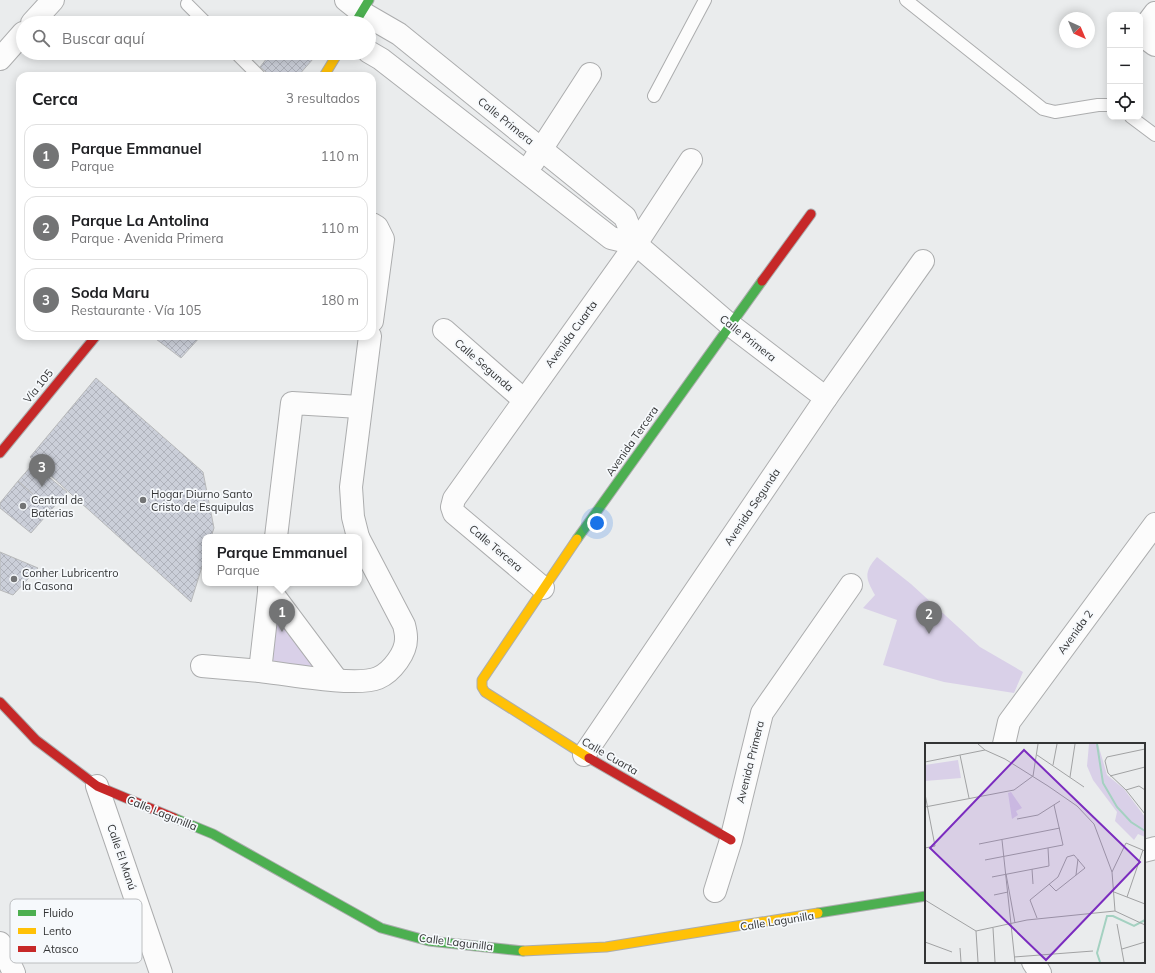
<!DOCTYPE html>
<html lang="es">
<head>
<meta charset="utf-8">
<style>
	body { margin:0; font-family:Mulish,sans-serif; background:#f2f2f2; color:#202124 }
	.controls { position:absolute; right:12px; top:12px; display:grid; overflow:hidden; border-radius:8px; box-shadow:0 2px 10px #0003 }
	.controls button { width:36px; height:36px; display:grid; place-items:center; padding:0; border:0; border-bottom:1px solid #e0e0e0; background:#fff; color:#202124; font:20px sans-serif }
	.compass { position:absolute; left:1059px; top:12px; width:36px; height:36px; border-radius:50%; background:#fff; box-shadow:0 2px 10px #0003; rotate:136deg }
	.you { position:absolute; left:597px; top:523px; width:14px; height:14px; margin:-10px; border:3px solid #fff; border-radius:50%; background:#1a73e8; box-shadow:0 0 0 6px #1a73e833 }
	.badge { display:grid; place-items:center; width:26px; height:26px; border-radius:50%; background:#737475; color:#fff; font-size:13px; font-weight:700 }
	.pin { position:absolute; translate:-50% -33px; filter:drop-shadow(0 1px 2px #0008) }
	.pin::after { content:''; position:absolute; top:21px; width:14px; height:12px; background:inherit; clip-path:polygon(0 0,100% 0,50% 100%) }
	.popup { position:absolute; left:202px; top:534px; width:160px; height:52px; box-sizing:border-box; display:grid; place-content:center; border-radius:8px; background:#fff; filter:drop-shadow(0 1px 3px #0005); font-size:13px; white-space:nowrap; color:#757577 }
	.popup b { font-size:15px; color:#202124 }
	.popup::after { content:''; position:absolute; left:50%; top:100%; margin-left:-8px; border:8px solid transparent; border-top-color:#fff }
	.list { margin:0; padding:0; list-style:none }
	h2 { display:flex; justify-content:space-between; align-items:center; height:52px; margin:0; padding:0 16px; font-size:17px }
	h2 small { font-size:13px; font-weight:400; color:#757577 }
	.list li { display:grid; grid-template-columns:26px 1fr auto; gap:12px; align-items:center; box-sizing:border-box; height:64px; margin:0 8px 8px; padding:0 8px; border:1px solid #e0e0e0; border-radius:12px }
	.list b { display:block; font-size:15px; white-space:nowrap }
	.list p { margin:0; font-size:13px; white-space:nowrap; color:#757577 }
	.list em { font-size:13px; font-style:normal; color:#757577 }
	.icon { flex:none; width:22px; height:22px; fill:none; stroke:currentColor; stroke-width:2; stroke-linecap:round; stroke-linejoin:round }
	.map { position:relative; flex:none; width:1155px; height:973px; overflow:hidden }
	.search { position:absolute; background:#fff; box-shadow:0 2px 10px #0003; left:16px; top:16px; width:360px; height:44px; display:flex; align-items:center; gap:10px; box-sizing:border-box; padding:0 14px; border-radius:22px; color:#757577; font-size:15px }
	.panel { position:absolute; background:#fff; box-shadow:0 2px 10px #0003; left:16px; top:72px; width:360px; height:268px; border-radius:12px }
	.map>svg:first-child { display:block }
	.green { fill:#d9d0e8 }
	.building { fill:url(#building-cross-hatch); stroke:#b8b9ba }
	.lines { fill:none; stroke-linecap:round; stroke-linejoin:round }
	.lane-casing { stroke:#acadae; stroke-width:14 }
	.street-casing { stroke:#acadae; stroke-width:24 }
	.fast-casing { stroke:#acadae; stroke-width:11 }
	.slow-casing { stroke:#acadae; stroke-width:11 }
	.jam-casing { stroke:#acadae; stroke-width:11 }
	.lane { stroke:#fcfcfc; stroke-width:12 }
	.street { stroke:#fcfcfc; stroke-width:22 }
	.fast { stroke:#4caf50; stroke-width:9 }
	.slow { stroke:#ffc107; stroke-width:9 }
	.jam { stroke:#c62828; stroke-width:9 }
	.poi-dot { fill:#737475; stroke:#f6f9fc; stroke-width:1.5 }
	.labels { text-anchor:middle; dominant-baseline:central; stroke-width:3.5; stroke-linejoin:round; paint-order:stroke }
	.street-label { font-size:11px; fill:#333435; stroke:#f6f9fc }
	.poi-label { font-size:11px; fill:#333435; stroke:#f6f9fc; text-anchor:start }
	.inset-river { fill:none; stroke:#a4d1c1; stroke-width:2 }
	.inset-road { fill:none; stroke:#a1a2a3; stroke-width:1 }
	.view { fill:#7b2cbf; fill-opacity:0.15; stroke:#7b2cbf; stroke-width:2 }
	.inset-edge { fill:none; stroke:#333435; stroke-width:2 }
	.key { fill:#f6f9fc; stroke:#bcbec0; stroke-width:1 }
	.key-label { font-size:11px; fill:#333435 }
</style>
</head>
<body>
<div class="map">
<svg width="1155" height="973" viewBox="0 0 1155 973">
	<defs>
		<pattern id="building-cross-hatch" width="8" height="8" patternUnits="userSpaceOnUse"><rect width="8" height="8" fill="#cbcfd9"/><path d="M0 0l8 8M0 8l8-8" fill="none" stroke="#afb2bb"/></pattern>
	</defs>
	<rect width="100%" height="100%" fill="#eaeced"/>
	<g class="green">
		<path d="M 877,557 L 911,584 L 980,647 L 1023,672 L 1014,693 L 944,682 L 883,665 L 897,620 L 863,608 L 875,595 C 865,578 864,572 877,557 Z"/>
		<polygon points="273,599 324,670 265,664"/>
	</g>
	<g class="building">
		<polygon points="298,17 306,23 294,23"/>
		<polygon points="271,53 305,53 313,59 298,76 271,76 260,67"/>
		<polygon points="305,53 317,53 313,59"/>
		<polygon points="152,336 201,336 181,358"/>
		<polygon points="96,378 203,472 214,528 211,537 205,537 205,557 191,602 30,457"/>
		<polygon points="33,464 67,492 51,510 18,481"/>
		<polygon points="18,481 51,510 31,533 0,508 0,503"/>
		<polygon points="0,552 38,568 13,595 0,590"/>
	</g>
	<g class="lines">
		<g class="lane-casing">
			<g id="lane">
				<polyline points="906,0 1043,109 1055,112 1098,105 1110,105"/>
				<polyline points="187,4 206,23"/>
				<polyline points="236,53 259,76"/>
				<polyline points="654,96 705,0"/>
				<polyline points="1131,117 1155,135"/>
			</g>
		</g>
		<g class="street-casing">
			<g id="street">
				<polyline points="346,0 361,12 399,34 625,217 636,244 729,324 826,398"/>
				<polyline points="32,23 53,0"/>
				<polyline points="1140,33 1155,13"/>
				<polyline points="1140,34 1155,45"/>
				<polyline points="369,52 381,59 611,238 636,244"/>
				<polyline points="0,59 23,33"/>
				<polyline points="533,162 590,74"/>
				<polyline points="372,224 377,227 383,239 372,321"/>
				<polyline points="444,330 524,400"/>
				<polyline points="276,537 292,403 360,407"/>
				<polyline points="358,537 353,517 351,487 370,336"/>
				<path d="M 270,583 L 260,671 C 286,674 356,687 378,678 C 392,672 407,652 406,637 C 406,633 405,629 404,625 L 359,539"/>
				<polyline points="543,588 454,513 452,507 454,499 636,244 691,160"/>
				<polyline points="269,589 337,680"/>
				<polyline points="202,666 260,671"/>
				<polyline points="1004,744 1009,722 1155,524"/>
				<polyline points="584,755 826,398 923,261"/>
				<polyline points="97,786 161,973"/>
				<polyline points="1144,851 1155,848"/>
				<polyline points="715,891 731,840 762,713 851,585"/>
				<polyline points="0,943 14,973"/>
				<polyline points="1033,962 1040,973"/>
			</g>
		</g>
		<g class="fast-casing">
			<g id="fast">
				<polyline points="355,23 369,0"/>
				<polyline points="577,539 762,281"/>
				<polyline points="174,818 213,834 381,928 429,941 523,951"/>
				<polyline points="818,913 926,896"/>
			</g>
		</g>
		<g class="slow-casing">
			<g id="slow">
				<polyline points="324,76 338,53"/>
				<polyline points="577,539 482,680 482,687 485,692 589,758"/>
				<polyline points="523,951 606,947 818,913"/>
			</g>
		</g>
		<g class="jam-casing">
			<g id="jam">
				<polyline points="762,281 811,214"/>
				<polyline points="0,453 96,336"/>
				<polyline points="0,702 36,740 97,786 174,818"/>
				<polyline points="589,758 731,840"/>
			</g>
		</g>
		<use href="#lane" class="lane"/>
		<use href="#street" class="street"/>
		<use href="#fast" class="fast"/>
		<use href="#slow" class="slow"/>
		<use href="#jam" class="jam"/>
	</g>
	<g class="poi-dot">
		<circle cx="143" cy="500" r="4"/>
		<circle cx="23" cy="506" r="4"/>
		<circle cx="14" cy="579" r="4"/>
	</g>
	<g class="labels">
		<g class="street-label">
			<text transform="translate(506 121) rotate(39)">Calle Primera</text>
			<text transform="translate(571 334) rotate(-54)">Avenida Cuarta</text>
			<text transform="translate(748 338) rotate(38)">Calle Primera</text>
			<text transform="translate(484 365) rotate(41)">Calle Segunda</text>
			<text transform="translate(38 386) rotate(-51)">Vía 105</text>
			<text transform="translate(632 441) rotate(-55)">Avenida Tercera</text>
			<text transform="translate(752 507) rotate(-56)">Avenida Segunda</text>
			<text transform="translate(496 548) rotate(40)">Calle Tercera</text>
			<text transform="translate(1075 632) rotate(-54)">Avenida 2</text>
			<text transform="translate(610 756) rotate(30)">Calle Cuarta</text>
			<text transform="translate(750 762) rotate(-76)">Avenida Primera</text>
			<text transform="translate(162 813) rotate(22)">Calle Lagunilla</text>
			<text transform="translate(122 857) rotate(71)">Calle El Manú</text>
			<text transform="translate(777 921) rotate(-9)">Calle Lagunilla</text>
			<text transform="translate(456 942) rotate(7)">Calle Lagunilla</text>
		</g>
		<g class="poi-label">
			<text x="151" y="494">Hogar Diurno Santo<tspan x="151" dy="13">Cristo de Esquipulas</tspan></text>
			<text x="31" y="500">Central de<tspan x="31" dy="13">Baterias</tspan></text>
			<text x="22" y="573">Conher Lubricentro<tspan x="22" dy="13">la Casona</tspan></text>
		</g>
	</g>
	<g transform="translate(925 743)">
		<rect width="220" height="220" fill="#eaeced"/>
		<path d="M 164,1 L 173,1 L 182,32 L 199,46 L 220,74 L 220,94 L 213,91 L 209,97 L 190,78 L 192,69 L 168,37 L 162,23 ZM 33,17 L 36,35 L 0,38 L 0,22 Z" fill="#d9d0e8"/>
		<path d="M 86,49 L 97,65 L 91,68 L 93,72 L 87,76 L 83,50 Z" fill="#d9d0e8"/>
		<path class="inset-river" d="M 172,1 L 178,40 L 192,64 L 206,79 L 220,88M 175,219 L 172,210 L 182,173 L 188,173 L 209,183 L 220,177"/>
		<path class="inset-road" d="M 53,1 L 60,7 L 80,16 L 123,43 L 152,63 L 169,81 L 187,129 L 190,168M 220,6 L 182,14 L 180,18 L 183,30 L 201,47 L 220,71M 35,12 L 44,55M 112,12 L 159,44M 0,19 L 60,7M 128,22 L 132,1M 108,33 L 113,1M 185,33 L 220,24M 145,34 L 150,1M 201,47 L 214,43 L 220,47M 0,51 L 10,103 L 0,105M 0,64 L 89,47 L 108,33M 92,76 L 113,72 L 135,58M 77,97 L 90,219M 54,101 L 135,85M 60,117 L 138,102 L 129,62M 107,126 L 108,141M 187,129 L 201,100 L 220,108M 81,131 L 90,180M 151,132 L 153,116M 67,134 L 124,123 L 123,105M 189,149 L 220,161M 69,152 L 83,149M 202,154 L 218,107M 0,157 L 51,188 L 102,177 L 190,168 L 220,182M 112,175 L 105,157 L 133,134 L 142,114 L 149,112 L 160,125 L 131,148 L 124,141M 192,181 L 199,219M 68,185 L 70,219M 51,188 L 53,219M 0,199 L 27,209M 35,205 L 36,219M 197,206 L 220,199M 89,214 L 168,208"/>
		<path class="view" d="M 99,7 L 215,119 L 121,217 L 5,105 Z"/>
		<rect width="220" height="220" class="inset-edge"/>
	</g>
	<rect x="10" y="899" width="132" height="64" rx="6" class="key"/>
	<rect x="18" y="910" width="18" height="6" fill="#4caf50"/>
	<rect x="18" y="928" width="18" height="6" fill="#ffc107"/>
	<rect x="18" y="946" width="18" height="6" fill="#c62828"/>
	<g class="key-label">
		<text x="43" y="917">Fluido</text>
		<text x="43" y="935">Lento</text>
		<text x="43" y="953">Atasco</text>
	</g>
</svg>
<div class="controls">
<button>+</button>
<button>−</button>
<button><svg class="icon" aria-label="locate" viewBox="0 0 24 24"><circle cx="12" cy="12" r="6"/><path d="M12 2v4M12 18v4M2 12h4M18 12h4"/></svg></button>
</div>
<svg class="compass" viewBox="-18 -18 36 36"><path d="M0-13l5 13h-10z" fill="#e53935"/><path d="M0 13l5-13h-10z" fill="#757577"/></svg>
<div class="you"></div>
<div class="pin badge" style="left:282px;top:632px">1</div>
<div class="popup"><b>Parque Emmanuel</b>Parque</div>
<div class="pin badge" style="left:929px;top:634px">2</div>
<div class="pin badge" style="left:42px;top:487px">3</div>
<div class="search"><svg class="icon" aria-label="search" viewBox="0 0 24 24"><circle cx="10" cy="10" r="6"/><path d="M15 15l6 6"/></svg>Buscar aquí</div>
<section class="panel">
<h2>Cerca<small>3 resultados</small></h2>
<ul class="list">
<li><span class="badge">1</span><div><b>Parque Emmanuel</b><p>Parque</p></div><em>110 m</em></li>
<li><span class="badge">2</span><div><b>Parque La Antolina</b><p>Parque · Avenida Primera</p></div><em>110 m</em></li>
<li><span class="badge">3</span><div><b>Soda Maru</b><p>Restaurante · Vía 105</p></div><em>180 m</em></li>
</ul>
</section>
</div>
</body>
</html>
